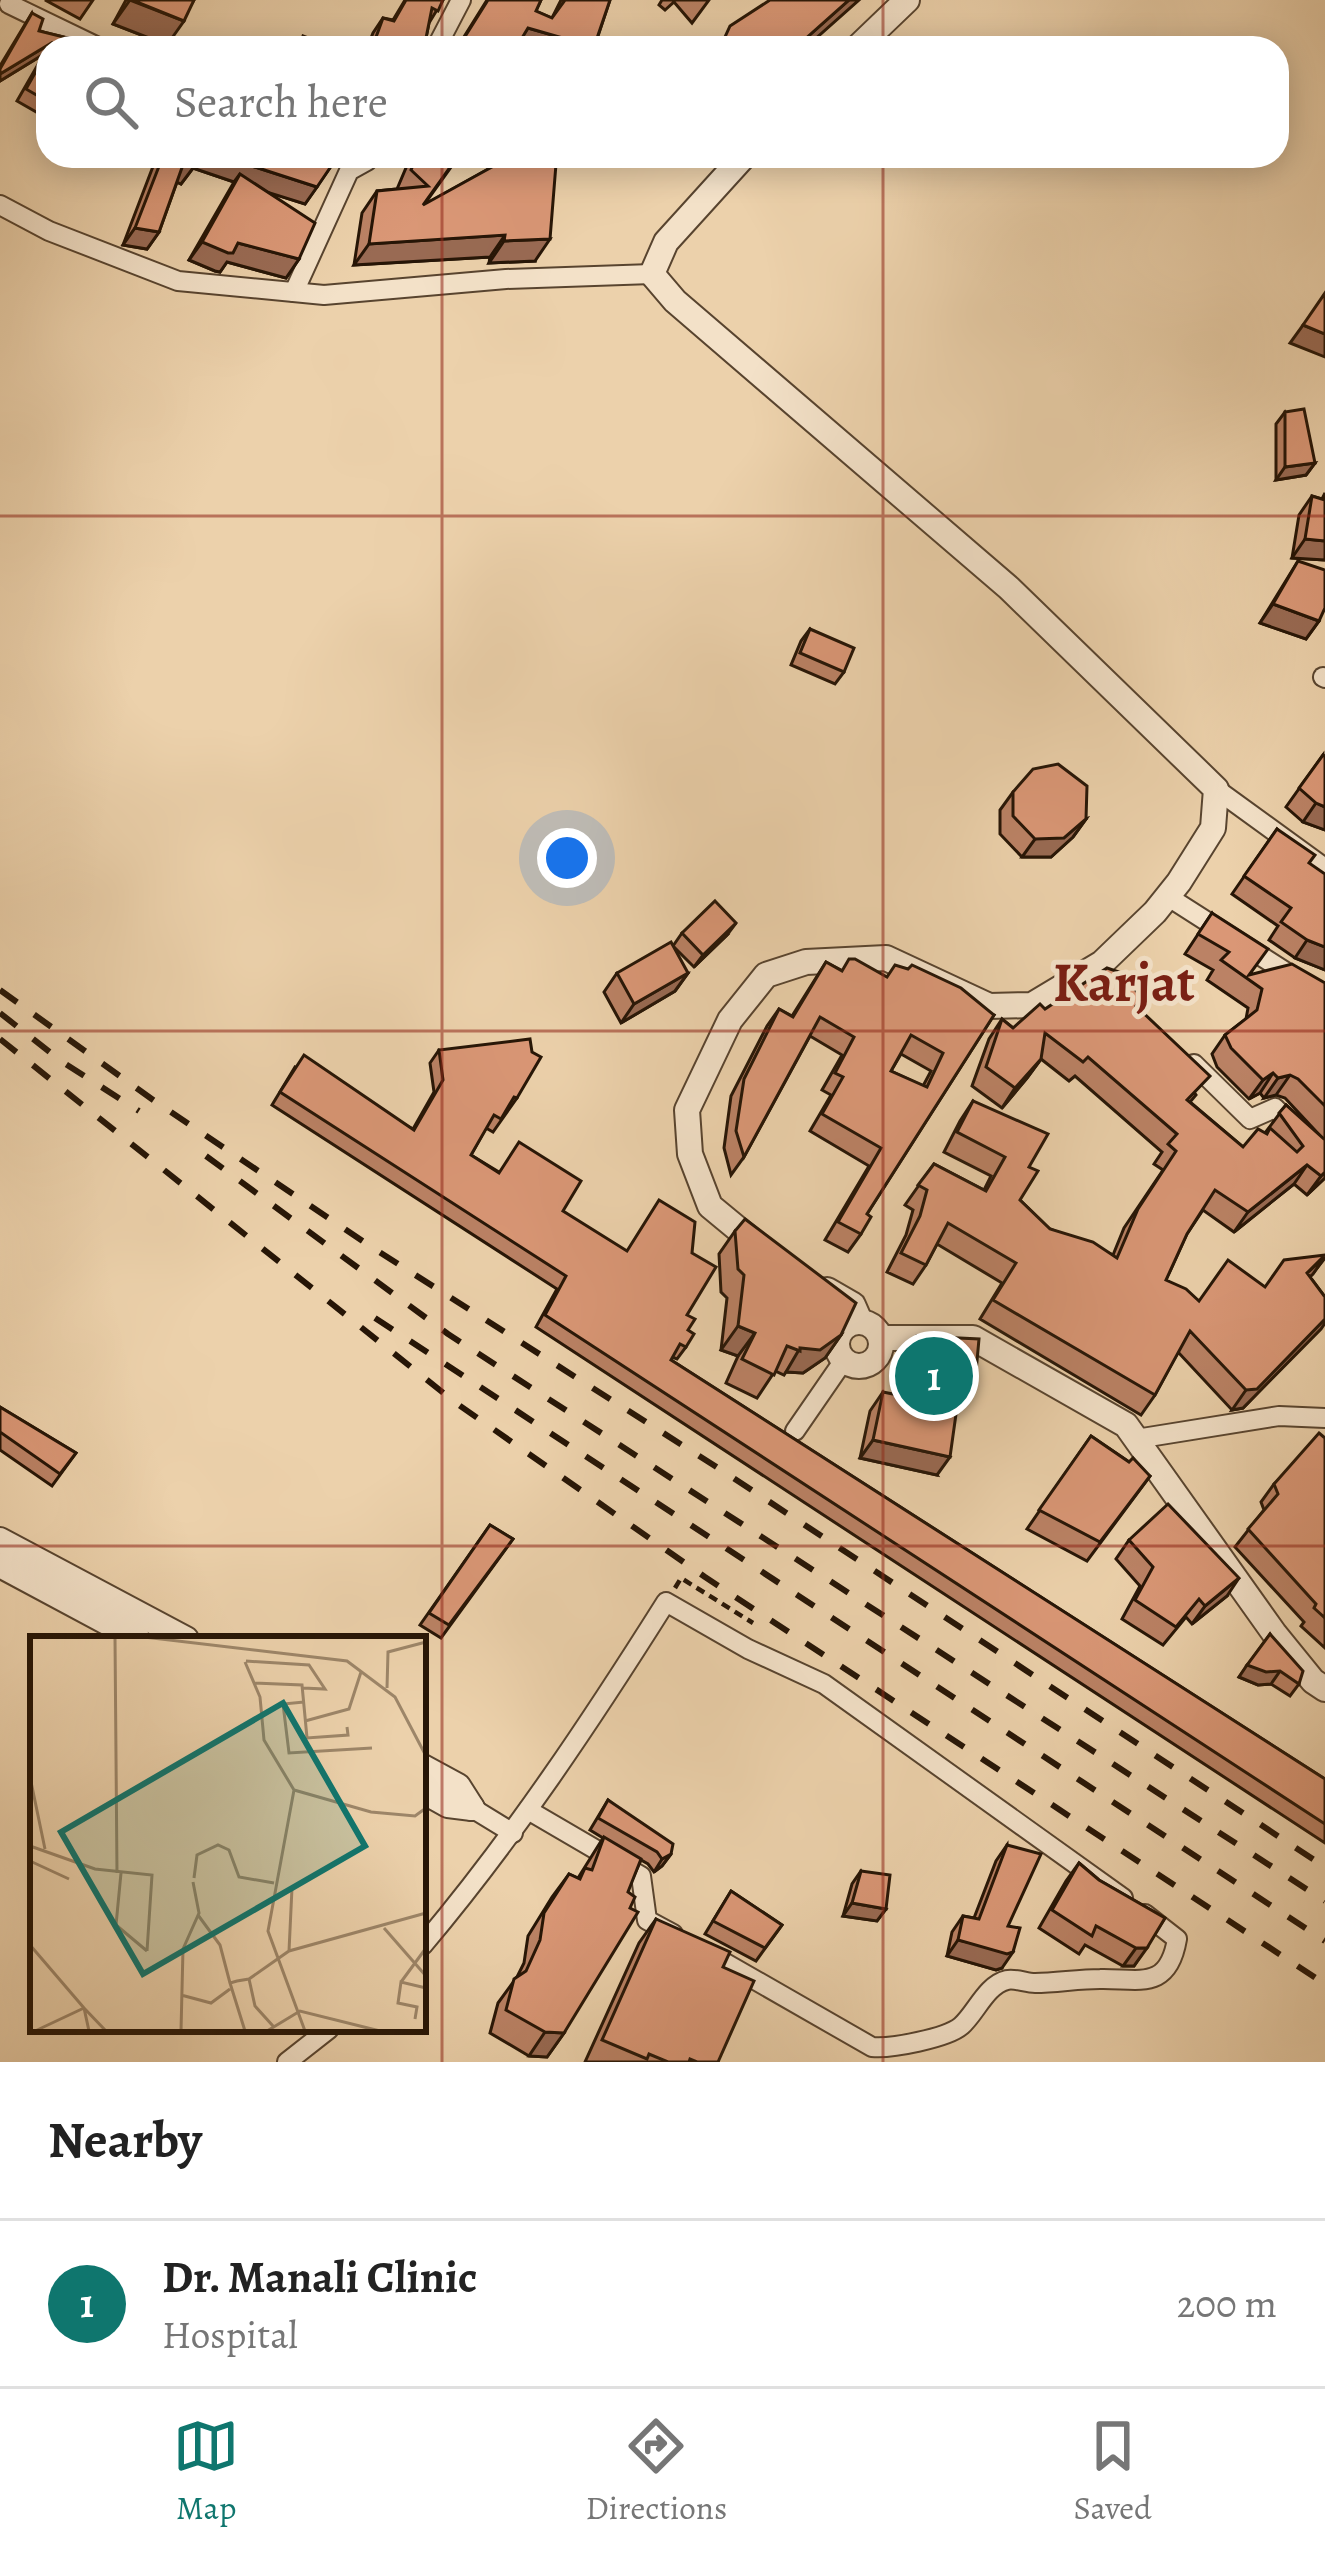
<!DOCTYPE html>
<html lang="en">
<head>
<meta charset="utf-8">
<style>
	body { margin:0; font-family:Alegreya,serif; background:#f6f6f6; color:#222 }
	.you { position:absolute; left:567px; top:858px; width:42px; height:42px; margin:-30px; border:9px solid #fff; border-radius:50%; background:#1a73e8; box-shadow:0 0 0 18px #1a73e833 }
	.badge { display:grid; place-items:center; width:78px; height:78px; border-radius:50%; background:#0f766e; color:#fff; font-size:39px; font-weight:700 }
	.pin { position:absolute; translate:-50% -50%; border:6px solid #fff; box-shadow:0 3px 12px #0006 }
	.list { margin:0; padding:0; list-style:none }
	h2 { display:flex; justify-content:space-between; align-items:center; height:156px; margin:0; padding:0 48px; font-size:51px }
	h2 small { font-size:39px; font-weight:400; color:#767676 }
	.list li { display:grid; grid-template-columns:78px 1fr auto; gap:36px; align-items:center; box-sizing:border-box; height:168px; padding:0 48px; border-top:3px solid #e0e0e0 }
	.list b { display:block; font-size:45px; white-space:nowrap }
	.list p { margin:0; font-size:39px; white-space:nowrap; color:#767676 }
	.list em { font-size:39px; font-style:normal; color:#767676 }
	.icon { flex:none; width:66px; height:66px; fill:none; stroke:currentColor; stroke-width:2; stroke-linecap:round; stroke-linejoin:round }
	.map { position:relative; flex:none; width:1325px; height:2062px; overflow:hidden }
	.search { position:absolute; background:#fff; box-shadow:0 6px 30px #0003; left:36px; right:36px; top:36px; height:132px; display:flex; align-items:center; gap:30px; box-sizing:border-box; padding:0 42px; border-radius:36px; color:#767676; font-size:45px }
	.sheet { height:324px; background:#fff }
	nav { display:flex; justify-content:space-around; align-items:center; box-sizing:border-box; height:168px; border-top:3px solid #e0e0e0; background:#fff; font-size:33px; color:#767676 }
	nav a { display:grid; justify-items:center; gap:6px }
	nav .on { color:#0f766e }
	.map>svg:first-child { display:block }
	.lines { fill:none; stroke-linecap:round; stroke-linejoin:round }
	.minor-casing { stroke:#58442f; stroke-width:22 }
	.tertiary-casing { stroke:#58442f; stroke-width:28 }
	.path { stroke:#261506; stroke-width:4.5; stroke-dasharray:9 6; stroke-linecap:butt }
	.minor { stroke:#f3e1c8; stroke-width:18 }
	.tertiary { stroke:#f3e1c8; stroke-width:24 }
	.rail { stroke:#261506; stroke-width:6; stroke-dasharray:21 21; stroke-linecap:butt }
	.wall { fill:#bb8265; stroke:#261506; stroke-width:3; fill-rule:evenodd }
	.shaded-wall { fill:#996a53; stroke:#261506; stroke-width:3 }
	.building { fill:#da9776; stroke:#261506; stroke-width:3; fill-rule:evenodd }
	.grid { fill:none; stroke:#8f2418; stroke-width:3; stroke-opacity:0.55 }
	.labels { text-anchor:middle; dominant-baseline:central; stroke-width:10; stroke-linejoin:round; paint-order:stroke }
	.district-label { font-size:54px; font-weight:bold; fill:#7a1f14; stroke:#f3e1c8 }
	.inset-road { fill:none; stroke:#9d8669; stroke-width:3 }
	.view { fill:#0f766e; fill-opacity:0.15; stroke:#0f766e; stroke-width:6 }
	.inset-edge { fill:none; stroke:#261506; stroke-width:6 }
</style>
</head>
<body>
<div class="map">
<svg width="1325" height="2062" viewBox="0 0 1325 2062">
	<rect width="100%" height="100%" fill="#ecd1ab"/>
	<filter id="stains"><feTurbulence type="fractalNoise" baseFrequency=".00167" numOctaves="4"/><feColorMatrix values="0 0 0 0 .2 0 0 0 0 .09 0 0 0 0 .02 0 0 0 .5 -.17"/></filter>
	<radialGradient id="worn" r=".72"><stop offset=".6" stop-color="#630" stop-opacity="0"/><stop offset="1" stop-color="#630" stop-opacity=".3"/></radialGradient>
	<g class="lines">
		<g class="minor-casing">
			<g id="minor">
				<polyline points="11,0 9,4 100,48"/>
				<polyline points="436,48 461,0"/>
				<polyline points="0,205 49,231 178,281 324,295 506,279 652,274"/>
				<polyline points="294,292 349,171 367,161"/>
				<polyline points="1323,677 1325,678"/>
				<polyline points="1216,789 1325,868"/>
				<polyline points="1167,896 1325,997"/>
				<polyline points="1194,1064 1250,1119 1275,1108 1296,1129"/>
				<polyline points="795,1431 844,1360"/>
				<polyline points="1136,1439 1279,1416 1325,1418"/>
				<polyline points="472,1808 513,1833"/>
				<polyline points="528,1810 641,1876 647,1920 673,1934"/>
				<path d="M 423,1945 C 514,1837 591,1721 666,1602 L 748,1649 L 824,1684 L 1123,1898"/>
				<path d="M 708,1953 L 872,2047 C 891,2049 947,2038 961,2026 C 976,2013 986,1985 1007,1980 C 1015,1978 1026,1983 1035,1983 C 1056,1983 1078,1979 1100,1979 C 1138,1978 1168,1992 1177,1939 L 1145,1914"/>
				<polyline points="287,2062 329,2029"/>
			</g>
		</g>
		<g class="tertiary-casing">
			<g id="tertiary">
				<polyline points="857,48 907,0"/>
				<polyline points="744,156 666,242 652,274 675,301 1009,588 1216,789 1213,828 1179,882 1155,912 1102,963 1032,1005 989,1006 886,958 806,962 766,975 730,1020 687,1110 690,1154 710,1206 762,1249"/>
				<polyline points="827,1290 853,1305 860,1321"/>
				<circle cx="859" cy="1344" r="22"/>
				<polyline points="881,1338 973,1338 1126,1425 1274,1633 1313,1681 1325,1689"/>
				<polyline points="0,1540 186,1639"/>
				<polyline points="0,1565 138,1639"/>
				<polyline points="423,1767 458,1786 472,1808"/>
				<polyline points="423,1791 448,1805 472,1808"/>
			</g>
		</g>
		<polyline class="path" points="675,1588 681,1578 753,1623"/>
		<use href="#minor" class="minor"/>
		<use href="#tertiary" class="tertiary"/>
		<g class="rail">
			<polyline points="0,990 156,1102 373,1248 715,1466 1325,1867"/>
			<polyline points="0,1013 61,1061 139,1111"/>
			<polyline points="0,1039 456,1403 705,1577 1325,1984"/>
			<polyline points="206,1156 448,1334 1325,1901"/>
			<polyline points="375,1318 1325,1941"/>
		</g>
	</g>
	<g class="wall">
		<polygon points="45,0 93,0 80,19"/>
		<polygon points="126,0 194,0 167,45 113,24"/>
		<polygon points="405,0 443,0 429,23 424,48 367,48 373,33 383,18 393,20"/>
		<polygon points="487,0 541,0 536,11 552,18 561,0 610,0 594,48 457,48"/>
		<polygon points="662,0 709,0 692,23 674,2 665,10 659,5"/>
		<polygon points="32,13 39,31 76,40 48,98 38,113 17,101 44,54 0,81 0,66"/>
		<polygon points="157,156 338,156 305,204 268,192 299,259 286,278 227,262 220,272 215,271 189,260 234,182 193,168 181,184 177,182 159,232 147,249 123,245"/>
		<polygon points="411,156 459,156 424,205 501,162 535,261 489,263 490,257 354,265 362,213 377,191 397,189"/>
		<polygon points="677,156 693,156 685,164"/>
		<polygon points="1285,412 1315,463 1306,475 1276,480 1276,424"/>
		<polygon points="1325,493 1325,560 1292,558 1299,515 1312,496 1322,499"/>
		<polygon points="1298,561 1319,621 1306,639 1260,623"/>
		<polygon points="810,629 844,672 835,684 791,665 801,641"/>
		<polygon points="1323,755 1325,830 1303,822 1286,807"/>
		<polygon points="1013,792 1086,819 1073,837 1051,857 1022,857 1000,834 1000,810"/>
		<polygon points="1277,829 1309,863 1325,970 1295,958 1269,940 1278,926 1232,894"/>
		<polygon points="1212,913 1250,975 1325,983 1325,1178 1307,1195 1294,1184 1234,1232 1203,1210 1187,1234 1166,1280 1199,1301 1265,1287 1325,1258 1310,1277 1325,1297 1325,1323 1243,1408 1232,1410 1178,1352 1155,1395 1141,1415 980,1319 1002,1283 937,1244 926,1265 913,1284 887,1272 906,1235 913,1210 905,1205 934,1164 984,1190 991,1176 944,1152 960,1121 973,1101 1029,1167 1020,1200 1050,1229 1113,1255 1124,1228 1163,1170 1154,1164 1162,1152 1075,1076 1069,1081 1041,1059 1027,1078 1002,1108 972,1086 989,1039 1002,1019 1013,1028 1045,1009 1136,1007 1196,1095 1190,1102 1243,1147 1265,1133 1286,1105 1324,1140 1285,1098 1276,1095 1264,1098 1260,1093 1249,1099 1217,1067 1212,1054 1225,1035 1246,1019 1248,1008 1207,980 1213,970 1185,954"/>
		<polygon points="682,933 727,935 694,967 673,946"/>
		<path d="M 826,962 L 841,970 L 886,977 L 994,1015 L 867,1214 L 861,1234 L 848,1252 L 825,1240 L 869,1166 L 810,1131 L 831,1095 L 822,1090 L 842,1055 L 810,1036 L 744,1157 L 731,1175 L 724,1148 L 731,1096 L 767,1026 L 779,1009 L 792,1016 ZM 901,1054 L 931,1071 L 923,1086 L 891,1071 Z"/>
		<polygon points="617,973 688,973 675,991 621,1023 604,992"/>
		<polygon points="439,1050 517,1098 493,1132 486,1128 471,1155 563,1211 687,1315 688,1330 686,1347 677,1359 672,1357 671,1360 1325,1779 1325,1843 536,1327 557,1289 272,1105 295,1067 413,1129 434,1092 430,1063"/>
		<polygon points="735,1231 841,1335 825,1358 803,1373 786,1372 784,1375 775,1371 757,1398 726,1383 738,1356 721,1350 727,1298 721,1292 719,1254"/>
		<polygon points="917,1336 976,1372 963,1390 901,1384 904,1354"/>
		<polygon points="883,1392 937,1475 860,1458 870,1411"/>
		<polygon points="0,1407 76,1453 52,1486 0,1450"/>
		<polygon points="1091,1436 1150,1476 1087,1561 1027,1529"/>
		<polygon points="1325,1438 1325,1648 1301,1626 1304,1622 1235,1547 1264,1510 1261,1502 1274,1484"/>
		<polygon points="490,1525 513,1539 441,1638 420,1625"/>
		<polygon points="1129,1540 1227,1596 1192,1624 1186,1617 1163,1645 1122,1619 1140,1586 1116,1559"/>
		<polygon points="1270,1634 1299,1684 1290,1696 1271,1684 1258,1685 1239,1677"/>
		<polygon points="608,1800 671,1854 662,1866 654,1872 648,1864 641,1860 564,2033 547,2057 529,2056 490,2033 498,2003 517,1977 524,1963 528,1936 552,1897 569,1874 578,1878 603,1838 590,1830"/>
		<polygon points="1007,1845 1008,1926 1002,1968 996,1970 947,1956 952,1932 963,1916 974,1918 996,1861"/>
		<polygon points="1079,1863 1099,1880 1165,1918 1134,1966 1123,1966 1085,1945 1079,1954 1039,1928 1066,1881"/>
		<polygon points="861,1871 886,1909 877,1921 843,1916 852,1884"/>
		<polygon points="731,1891 782,1925 756,1961 705,1934"/>
		<polygon points="656,1919 723,1967 718,2062 585,2062 639,1943"/>
	</g>
	<g class="shaded-wall">
		<polygon points="130,0 184,21 167,45 113,24"/>
		<polygon points="849,0 859,0 805,48 795,48"/>
		<polygon points="528,28 594,47 514,47"/>
		<polygon points="53,42 44,54 0,81 0,74"/>
		<polygon points="196,156 221,156 317,187 305,204 235,182 240,174 234,182 193,168 181,184 172,180 184,162"/>
		<polygon points="135,228 159,232 147,249 123,245"/>
		<polygon points="505,235 490,257 354,265 369,244"/>
		<polygon points="550,239 535,261 489,263 504,241"/>
		<polygon points="202,242 238,243 299,259 286,278 227,262 220,272 215,271 189,260"/>
		<polygon points="1303,325 1325,334 1325,357 1290,343"/>
		<polygon points="1315,463 1306,475 1276,480 1285,467"/>
		<polygon points="1305,539 1325,541 1325,560 1292,558"/>
		<polygon points="1273,604 1319,621 1306,639 1260,623"/>
		<polygon points="1316,803 1325,807 1325,830 1303,822"/>
		<polygon points="1086,819 1073,837 1051,857 1022,857 1035,839"/>
		<polygon points="736,923 727,935 694,967 703,955"/>
		<polygon points="1307,940 1325,947 1325,970 1295,958"/>
		<polygon points="688,973 675,991 621,1023 634,1004"/>
		<polygon points="1041,1059 1027,1078 1002,1108 1015,1088"/>
		<polygon points="1273,1073 1260,1093 1249,1099 1263,1080"/>
		<polygon points="1290,1075 1276,1095 1264,1098 1278,1078"/>
		<polygon points="1307,1165 1294,1184 1234,1232 1248,1212"/>
		<polygon points="1325,1172 1325,1178 1307,1195 1321,1176"/>
		<polygon points="1325,1257 1313,1274 1293,1292 1307,1273"/>
		<polygon points="1325,1319 1325,1323 1321,1329 1243,1408 1232,1410 1246,1390"/>
		<polygon points="738,1326 755,1333 738,1356 721,1350"/>
		<polygon points="841,1335 825,1358 803,1373 786,1372 800,1348"/>
		<polygon points="914,1365 976,1372 963,1390 901,1384"/>
		<polygon points="873,1440 950,1457 937,1475 860,1458"/>
		<polygon points="1239,1578 1227,1596 1192,1624 1205,1606"/>
		<polygon points="1247,1665 1280,1671 1271,1684 1258,1685 1239,1677"/>
		<polygon points="671,1854 662,1866 654,1872 662,1859"/>
		<polygon points="852,1903 886,1909 877,1921 843,1916"/>
		<polygon points="958,1940 1013,1952 1002,1968 996,1970 947,1956"/>
		<polygon points="1136,1948 1147,1948 1134,1966 1123,1966"/>
		<polygon points="545,2032 564,2033 547,2057 529,2056"/>
	</g>
	<g class="building">
		<polygon points="132,0 194,0 184,21"/>
		<polygon points="406,0 443,0 438,11 432,8 424,48 372,48 383,18 394,21"/>
		<polygon points="488,0 541,0 536,11 552,18 565,0 610,0 594,47 528,28 516,48 461,48 466,35"/>
		<polygon points="770,0 849,0 795,48 720,48 730,26"/>
		<polygon points="32,13 43,19 39,31 76,40 72,48 49,48 53,42 0,74 0,69"/>
		<polygon points="303,36 333,48 299,48"/>
		<polygon points="48,50 48,98 47,101 26,89"/>
		<polygon points="163,156 198,156 194,166 184,162 159,232 135,228"/>
		<polygon points="221,156 338,156 317,187"/>
		<polygon points="417,156 458,156 423,205 501,162 556,164 550,239 504,241 505,235 369,244 377,191 428,186 411,170"/>
		<polygon points="240,174 315,223 299,259 238,243 233,253 228,253 202,242"/>
		<polygon points="1325,293 1325,334 1303,325"/>
		<polygon points="1304,409 1315,463 1285,467 1285,412"/>
		<polygon points="1312,496 1325,500 1325,541 1305,539"/>
		<polygon points="1298,561 1325,570 1325,608 1319,621 1273,604"/>
		<polygon points="810,629 854,648 844,672 800,653"/>
		<polygon points="1323,755 1325,756 1325,807 1316,803 1299,788"/>
		<polygon points="1058,764 1087,786 1086,819 1064,838 1035,839 1013,816 1013,792 1033,769"/>
		<polygon points="1277,829 1315,855 1309,863 1325,874 1325,947 1307,940 1281,922 1291,908 1244,876"/>
		<polygon points="715,901 736,923 703,955 682,933"/>
		<polygon points="1212,913 1268,949 1249,975 1292,964 1325,983 1325,1106 1298,1079 1290,1075 1278,1078 1273,1073 1263,1080 1231,1048 1225,1035 1257,1010 1262,989 1221,960 1229,952 1198,934"/>
		<polygon points="671,942 688,973 634,1004 617,973"/>
		<path d="M 849,959 L 855,959 L 887,977 L 895,965 L 908,969 L 912,965 L 961,988 L 994,1015 L 867,1214 L 871,1217 L 861,1234 L 838,1222 L 881,1148 L 822,1114 L 843,1077 L 835,1073 L 854,1037 L 820,1017 L 744,1157 L 736,1131 L 744,1079 L 779,1009 L 793,1017 L 826,962 L 842,971 ZM 911,1035 L 943,1053 L 927,1087 L 891,1071 Z"/>
		<polygon points="1107,968 1122,973 1142,998 1136,1006 1210,1076 1187,1100 1243,1147 1258,1129 1267,1134 1270,1128 1297,1152 1303,1146 1279,1113 1286,1105 1325,1140 1325,1172 1321,1176 1307,1165 1248,1212 1215,1190 1187,1234 1166,1280 1186,1289 1199,1301 1228,1260 1265,1287 1284,1260 1325,1255 1307,1273 1325,1297 1325,1319 1257,1389 1246,1390 1190,1331 1155,1395 993,1300 1016,1263 948,1223 926,1265 901,1253 920,1216 927,1190 918,1185 934,1164 986,1191 1005,1157 957,1132 973,1101 1048,1134 1029,1167 1038,1171 1020,1200 1050,1229 1093,1242 1117,1258 1138,1209 1176,1151 1168,1144 1177,1134 1088,1057 1083,1062 1045,1033 1041,1059 1015,1088 986,1067 1002,1019 1013,1028 1040,1004 1045,1009"/>
		<polygon points="530,1039 532,1052 541,1057 517,1098 514,1097 501,1119 494,1115 471,1155 499,1173 519,1142 581,1181 563,1211 627,1251 659,1200 695,1222 692,1253 716,1267 687,1315 695,1319 688,1330 694,1334 686,1347 680,1344 671,1360 1325,1779 1325,1824 545,1315 566,1276 280,1092 304,1055 414,1130 443,1080 439,1050"/>
		<polygon points="745,1219 856,1303 841,1335 820,1350 800,1348 800,1351 787,1346 774,1375 742,1359 755,1333 738,1326 744,1275 738,1269 735,1231"/>
		<polygon points="917,1336 979,1339 976,1372 914,1365"/>
		<polygon points="883,1392 957,1407 950,1457 873,1440"/>
		<polygon points="0,1407 76,1453 60,1474 0,1432"/>
		<polygon points="1319,1433 1325,1438 1325,1618 1314,1608 1316,1604 1248,1529 1278,1494 1274,1484"/>
		<polygon points="1091,1436 1129,1462 1133,1458 1150,1476 1100,1542 1039,1510"/>
		<polygon points="1168,1504 1239,1578 1205,1606 1199,1599 1176,1627 1135,1600 1153,1567 1129,1540"/>
		<polygon points="490,1525 513,1539 449,1625 429,1613"/>
		<polygon points="1270,1634 1303,1671 1299,1684 1280,1671 1266,1672 1247,1665"/>
		<polygon points="608,1800 673,1844 671,1854 662,1859 657,1852 598,1818"/>
		<polygon points="604,1837 641,1859 628,1892 635,1897 630,1908 638,1912 564,2033 545,2032 506,2010 514,1979 526,1971 540,1940 544,1913 569,1874 580,1879 585,1868 592,1870"/>
		<polygon points="1007,1845 1041,1854 1008,1926 1020,1928 1013,1952 1007,1954 958,1940 963,1916 979,1919"/>
		<polygon points="1079,1863 1099,1880 1165,1918 1147,1948 1136,1948 1096,1926 1092,1936 1052,1910"/>
		<polygon points="861,1871 890,1875 886,1909 852,1903"/>
		<polygon points="731,1891 782,1925 765,1948 713,1921"/>
		<polygon points="656,1919 730,1952 723,1967 754,1981 718,2062 697,2062 690,2059 689,2062 668,2062 649,2054 647,2059 602,2040"/>
	</g>
	<path class="grid" d="M 442,0 L 442,48M 883,0 L 883,48M 442,156 L 442,2062M 883,156 L 883,2062M 0,516 L 1325,516M 0,1031 L 1325,1031M 0,1546 L 1325,1546"/>
	<g class="labels">
		<g class="district-label">
			<text x="1124" y="983">Karjat</text>
		</g>
	</g>
	<g transform="translate(30 1636)">
		<rect width="396" height="396" fill="#ecd1ab"/>
		<path class="inset-road" d="M 114,1 L 317,25 L 365,61 L 396,120M 85,2 L 87,237M 216,25 L 279,29 L 295,53 L 273,52M 215,26 L 230,61 L 234,104 L 264,154M 224,47 L 272,49 L 277,102 L 318,99 L 317,91M 357,52 L 358,16 L 396,6M 274,66 L 253,68 L 259,117 L 342,112M 275,85 L 319,73 L 331,36M 0,141 L 15,213M 0,210 L 65,233 L 122,239 L 117,315M 0,225 L 39,243M 91,237 L 86,289 L 117,315M 164,242 L 167,219 L 188,209 L 199,214 L 209,241 L 244,247M 168,279 L 190,309 L 200,347M 354,292 L 396,340M 0,309 L 54,372 L 59,395M 259,315 L 262,252M 219,343 L 259,315 L 396,277M 371,346 L 396,312M 151,359 L 181,367 L 200,353M 385,383 L 387,371 L 368,367 L 371,346 L 396,352M 5,395 L 54,372 L 76,395M 151,395 L 153,313 L 169,277 L 163,246M 215,395 L 200,347 L 207,345 L 219,343 L 225,370 L 243,390M 237,395 L 270,375 L 350,395M 275,395 L 238,295 L 264,154 L 341,176 L 385,180 L 396,172"/>
		<path class="view" d="M 253,67 L 335,210 L 113,338 L 31,196 Z"/>
		<rect width="396" height="396" class="inset-edge"/>
	</g>
	<rect width="100%" height="100%" filter="url(#stains)"/>
	<rect width="100%" height="100%" fill="url(#worn)"/>
</svg>
<div class="you"></div>
<div class="pin badge" style="left:934px;top:1376px">1</div>
<div class="search"><svg class="icon" aria-label="search" viewBox="0 0 24 24"><circle cx="10" cy="10" r="6"/><path d="M15 15l6 6"/></svg>Search here</div>
</div>
<section class="sheet">
<h2>Nearby<small></small></h2>
<ul class="list">
<li><span class="badge">1</span><div><b>Dr. Manali Clinic</b><p>Hospital</p></div><em>200 m</em></li>
</ul>
</section>
<nav>
<a class="on"><svg class="icon" aria-label="map" viewBox="0 0 24 24"><path d="M3 6l6-2 6 2 6-2v14l-6 2-6-2-6 2zM9 4v14M15 6v14"/></svg>Map</a>
<a><svg class="icon" aria-label="directions" viewBox="0 0 24 24"><path d="M12 3l9 9-9 9-9-9zM9 14v-3h6M13 9l2 2-2 2"/></svg>Directions</a>
<a><svg class="icon" aria-label="saved" viewBox="0 0 24 24"><path d="M7 4h10v16l-5-4-5 4z"/></svg>Saved</a>
</nav>
</body>
</html>
